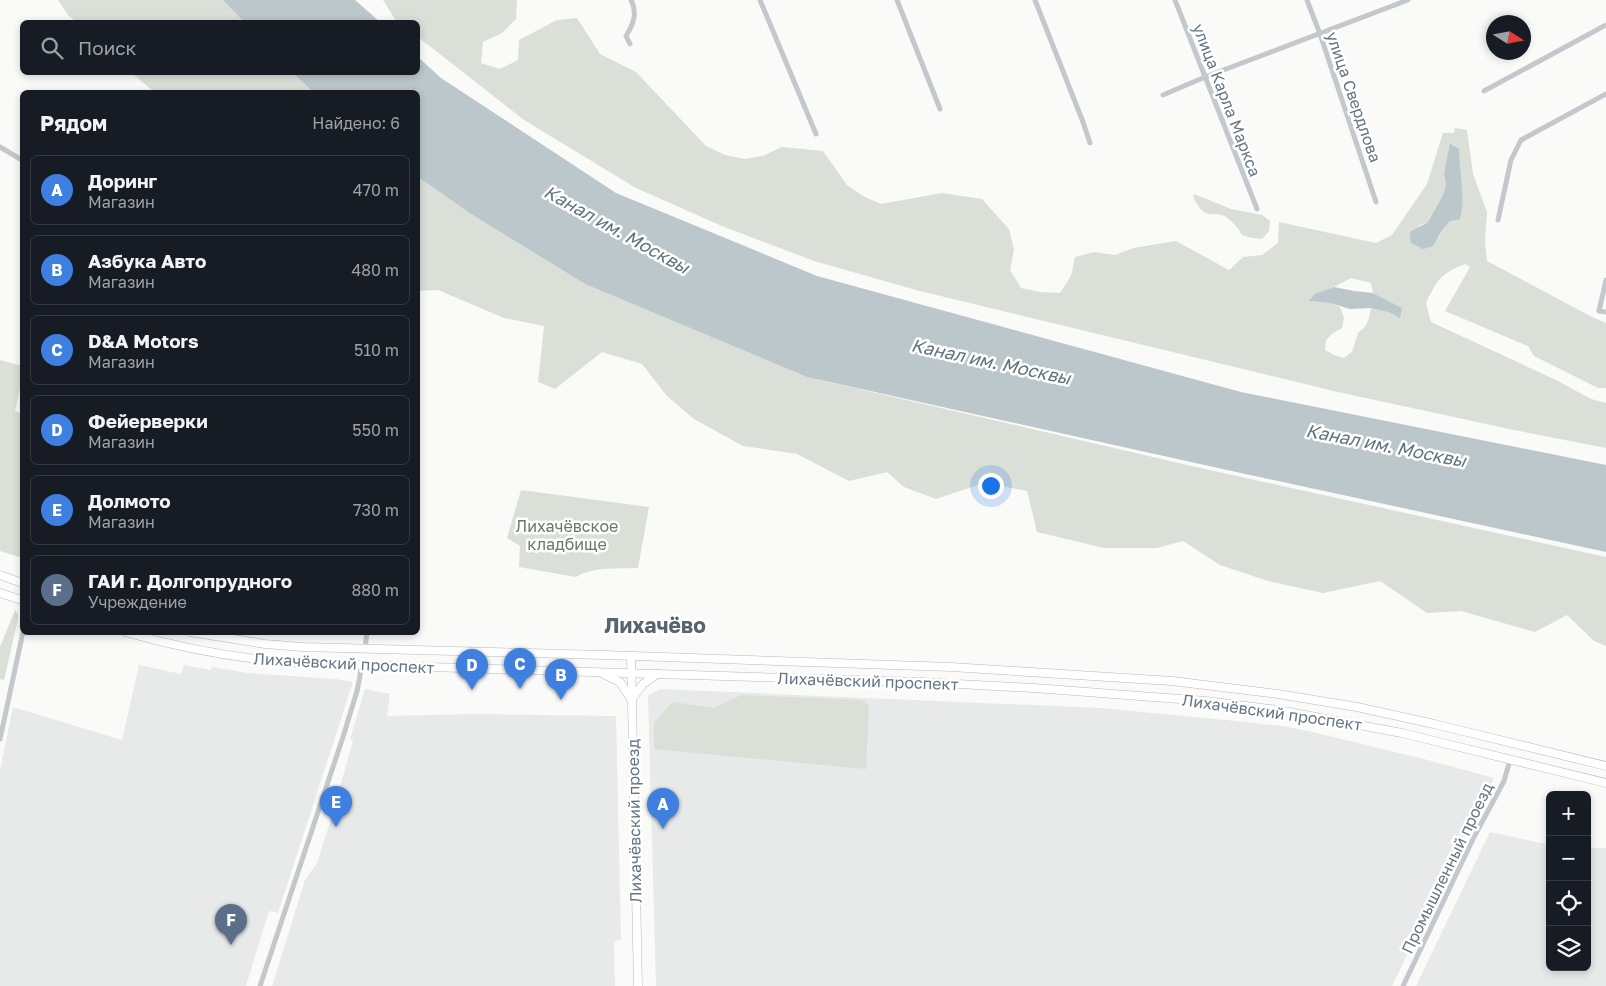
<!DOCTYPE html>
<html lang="ru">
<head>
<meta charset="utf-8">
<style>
	body { margin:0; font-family:"Golos Text",sans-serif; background:#20242c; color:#f1f3f6 }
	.controls { position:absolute; right:15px; bottom:15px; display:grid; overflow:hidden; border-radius:8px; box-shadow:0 2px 8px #0003 }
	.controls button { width:45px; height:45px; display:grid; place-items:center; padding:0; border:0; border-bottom:1px solid #363941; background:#171b24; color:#f1f3f6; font:25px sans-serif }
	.compass { position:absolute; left:1486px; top:15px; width:45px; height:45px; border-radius:50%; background:#171b24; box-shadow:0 2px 8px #0003; rotate:101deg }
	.you { position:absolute; left:990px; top:485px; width:18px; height:18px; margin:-12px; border:4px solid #fff; border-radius:50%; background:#1a73e8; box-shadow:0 0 0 8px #1a73e833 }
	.badge { display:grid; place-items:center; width:32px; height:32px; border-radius:50%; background:#e4572e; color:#fff; font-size:16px; font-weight:700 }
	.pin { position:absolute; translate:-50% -41px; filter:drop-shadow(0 1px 2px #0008) }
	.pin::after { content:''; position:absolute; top:26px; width:18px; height:15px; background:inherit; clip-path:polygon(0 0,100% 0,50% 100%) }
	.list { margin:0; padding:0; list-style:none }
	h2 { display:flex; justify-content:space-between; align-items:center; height:65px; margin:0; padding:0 20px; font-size:21px }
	h2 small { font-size:16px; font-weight:400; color:#9ea1a6 }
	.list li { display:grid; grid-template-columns:32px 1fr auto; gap:15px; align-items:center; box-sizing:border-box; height:70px; margin:0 10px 10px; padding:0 10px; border:1px solid #363941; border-radius:8px }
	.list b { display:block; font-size:19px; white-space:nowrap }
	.list p { margin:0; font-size:16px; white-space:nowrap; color:#9ea1a6 }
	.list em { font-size:16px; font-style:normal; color:#9ea1a6 }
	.icon { flex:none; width:28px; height:28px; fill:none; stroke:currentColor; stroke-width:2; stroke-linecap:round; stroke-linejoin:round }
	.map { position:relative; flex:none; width:1606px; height:986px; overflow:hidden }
	.search { position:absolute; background:#171b24; box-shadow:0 2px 8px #0003; left:20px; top:20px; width:400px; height:55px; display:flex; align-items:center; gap:12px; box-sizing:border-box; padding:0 18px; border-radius:8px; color:#9ea1a6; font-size:19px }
	.panel { position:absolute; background:#171b24; box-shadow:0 2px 8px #0003; left:20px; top:90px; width:400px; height:545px; border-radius:8px }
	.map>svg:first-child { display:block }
	.built { fill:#e8e9e9 }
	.green { fill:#dadfd7; fill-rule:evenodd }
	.water { fill:#bbc7cb }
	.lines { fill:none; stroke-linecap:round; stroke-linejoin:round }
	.secondary-casing { stroke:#b3babf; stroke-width:9 }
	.minor { stroke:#c3c8cc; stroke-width:5 }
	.secondary { stroke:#fff; stroke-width:8 }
	.labels { text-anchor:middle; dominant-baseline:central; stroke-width:5; stroke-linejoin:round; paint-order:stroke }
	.street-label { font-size:16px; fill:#657683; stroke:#fff }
	.park-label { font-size:16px; fill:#687a64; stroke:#fff }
	.water-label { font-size:18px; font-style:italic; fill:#60757c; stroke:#fff }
	.district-label { font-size:21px; font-weight:bold; fill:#57646e; stroke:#fff }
</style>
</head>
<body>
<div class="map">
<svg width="1606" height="986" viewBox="0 0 1606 986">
	<rect width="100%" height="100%" fill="#fafaf8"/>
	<g class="built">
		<polygon points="139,665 181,674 184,665 211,670 212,667 248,673 336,679 353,682 278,913 269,911 246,986 0,986 0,771 13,707 122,740"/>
		<polygon points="365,689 390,694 387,716 473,714 616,716 621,940 614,941 615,986 272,986 305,880 317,863 333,813 353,740 350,739"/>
		<polygon points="660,689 1100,708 1226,720 1282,726 1308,731 1424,759 1494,778 1392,986 656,986 648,696"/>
		<polygon points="1490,832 1550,845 1550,967 1587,967 1587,848 1606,848 1606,986 1416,986"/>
	</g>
	<g class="green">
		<polygon points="58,0 223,0 244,22 76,22 68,15"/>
		<path d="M 383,0 L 517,0 L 516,19 L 502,33 L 483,42 L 481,63 L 500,69 L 518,60 L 519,40 L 557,20 L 577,18 L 600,54 L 636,72 L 706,146 L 725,155 L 744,159 L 763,156 L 782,147 L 823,151 L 847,185 L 863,196 L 881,204 L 942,193 L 982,199 L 1009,229 L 1014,250 L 1010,270 L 1021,288 L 1040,292 L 1060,293 L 1071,276 L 1075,257 L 1094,252 L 1115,255 L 1133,248 L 1176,241 L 1229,270 L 1243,257 L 1262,255 L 1278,243 L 1279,222 L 1376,243 L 1392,235 L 1427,184 L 1443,133 L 1454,133 L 1455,128 L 1467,130 L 1473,174 L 1487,212 L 1485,242 L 1487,261 L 1592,317 L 1606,323 L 1606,388 L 1598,388 L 1534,356 L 1528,346 L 1445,311 L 1470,267 L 1465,264 C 1441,273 1437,280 1426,303 L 1431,322 L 1556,380 L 1591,399 L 1606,403 L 1606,448 L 1514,430 L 1338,392 L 916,290 L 814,261 L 722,226 L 636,188 L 524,120 L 418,37 L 418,22 L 398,22 L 396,21 ZM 1451,143 L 1459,149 L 1459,160 L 1450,221 L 1443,229 L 1439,238 L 1418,226 L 1428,222 L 1443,195 L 1446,184 L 1444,174 ZM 1351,278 L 1371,283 L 1373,293 L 1402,308 L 1399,317 L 1391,313 L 1371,308 L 1369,318 L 1365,327 L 1358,333 L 1352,352 L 1344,358 L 1334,355 L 1325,350 L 1326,340 L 1333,333 L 1342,328 L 1344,318 L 1340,307 L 1330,303 L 1310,301 L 1316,294 L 1334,287 Z"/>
		<polygon points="132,73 293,73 313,92 154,92"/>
		<polygon points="418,177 471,214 585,284 807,377 1196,467 1606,557 1606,646 1594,641 1567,615 1535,632 1461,611 1427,613 1380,581 1323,593 1268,581 1220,565 1183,541 1157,548 1104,548 1037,532 1027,491 984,483 936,499 904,487 887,472 849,481 797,454 743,446 694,419 667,396 642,364 602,352 555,389 538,382 544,326 504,318 438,290 418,291"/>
		<path d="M 1194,194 L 1231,209 L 1262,215 L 1270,221 L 1269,231 L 1262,239 L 1252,238 L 1242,235 C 1237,226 1229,216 1218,214 C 1214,214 1209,215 1206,213 C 1200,210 1196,203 1193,197 Z"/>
		<polygon points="0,360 22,366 22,379 15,411 22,414 22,558 0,551"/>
		<path d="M 521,490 L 649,507 L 638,568 C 618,569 594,566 576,577 L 519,567 L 520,546 L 507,538 Z"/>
		<polygon points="15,610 18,614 18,619 4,680 0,679 0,647"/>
		<polygon points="741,695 862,700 869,706 866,769 654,749 654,723 672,702 714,708"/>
	</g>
	<g class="water">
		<polygon points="223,0 355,0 380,22 244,22"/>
		<polygon points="418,57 441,78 616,193 817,276 1241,392 1606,465 1606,552 1218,468 807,377 585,284 471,214 418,177 418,92 313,92 293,73 418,72"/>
		<path d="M 1450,143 L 1459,149 C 1459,173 1466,196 1460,219 L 1450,221 L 1443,229 L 1433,246 L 1423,249 L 1411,243 L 1410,232 L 1428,222 L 1443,195 L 1446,184 L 1444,174 Z"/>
		<polygon points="1334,287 1354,291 1373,293 1402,308 1400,318 1391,313 1371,308 1350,309 1330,303 1309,301 1315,294"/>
	</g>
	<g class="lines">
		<g class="secondary-casing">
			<g id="secondary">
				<polyline points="0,575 22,583"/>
				<polyline points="0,593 22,600"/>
				<path d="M 125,632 C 184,649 237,659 298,663 L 921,682 L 1034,688 L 1206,701 L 1278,710 L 1402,733 L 1606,783"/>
				<polyline points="190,632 265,644 303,647 605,655 951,667 1172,681 1278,694 1357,707 1434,724 1606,766"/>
				<polyline points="631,656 638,986"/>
				<polyline points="603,674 620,682 629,696"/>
				<polyline points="631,700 643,684 657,674"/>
			</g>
		</g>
		<g class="minor">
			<polyline points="760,0 816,134"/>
			<polyline points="897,0 940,109"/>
			<polyline points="1035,0 1083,122 1090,143"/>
			<polyline points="1175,0 1257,209"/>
			<polyline points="1307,0 1320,34 1376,202"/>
			<path d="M 630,44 L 626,36 C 633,25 638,13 631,0"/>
			<polyline points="1484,91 1606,25"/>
			<polyline points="1163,95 1205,77 1408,0"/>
			<polyline points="0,147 22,160"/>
			<polyline points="1498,220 1511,160 1521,140 1606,94"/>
			<polyline points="1606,280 1599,311 1606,312"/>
			<polyline points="365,649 367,632"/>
			<polyline points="0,739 23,632"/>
			<polyline points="260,986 343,737 357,691 360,676 361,666"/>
			<polyline points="1403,986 1474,837 1504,781 1510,760"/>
		</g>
		<use href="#secondary" class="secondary"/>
	</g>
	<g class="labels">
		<g class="street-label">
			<text transform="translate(1354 97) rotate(71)">улица Свердлова</text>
			<text transform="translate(1227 100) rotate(69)">улица Карла Маркса</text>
			<text transform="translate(344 663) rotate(3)">Лихачёвский проспект</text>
			<text transform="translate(868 681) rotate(2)">Лихачёвский проспект</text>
			<text transform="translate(1272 712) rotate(8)">Лихачёвский проспект</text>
			<text transform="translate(634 821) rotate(-91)">Лихачёвский проезд</text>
			<text transform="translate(1447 868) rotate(-64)">Промышленный проезд</text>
		</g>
		<g class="park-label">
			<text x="567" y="526">Лихачёвское<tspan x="567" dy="18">кладбище</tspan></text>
		</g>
		<g class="water-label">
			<text transform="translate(617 229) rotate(29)">Канал им. Москвы</text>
			<text transform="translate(991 361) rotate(12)">Канал им. Москвы</text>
			<text transform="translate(1386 445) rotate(11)">Канал им. Москвы</text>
		</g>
		<g class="district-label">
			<text x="655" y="625">Лихачёво</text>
		</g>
	</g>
</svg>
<div class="controls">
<button>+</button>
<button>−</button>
<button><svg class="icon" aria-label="locate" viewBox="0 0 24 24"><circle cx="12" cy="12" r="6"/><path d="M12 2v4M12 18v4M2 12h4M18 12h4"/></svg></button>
<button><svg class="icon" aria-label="layers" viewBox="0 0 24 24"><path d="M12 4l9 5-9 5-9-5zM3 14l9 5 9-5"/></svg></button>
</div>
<svg class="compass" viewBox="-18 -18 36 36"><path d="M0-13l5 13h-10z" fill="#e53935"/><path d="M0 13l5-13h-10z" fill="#9ea1a6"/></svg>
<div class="you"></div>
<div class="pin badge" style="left:663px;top:829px;background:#3f7fe0">A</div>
<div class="pin badge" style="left:561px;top:700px;background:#3f7fe0">B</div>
<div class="pin badge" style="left:520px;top:689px;background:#3f7fe0">C</div>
<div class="pin badge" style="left:472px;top:690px;background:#3f7fe0">D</div>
<div class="pin badge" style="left:336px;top:827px;background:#3f7fe0">E</div>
<div class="pin badge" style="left:231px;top:945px;background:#5c6f8a">F</div>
<div class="search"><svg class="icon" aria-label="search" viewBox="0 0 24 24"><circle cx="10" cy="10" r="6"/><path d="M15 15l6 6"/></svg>Поиск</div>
<section class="panel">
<h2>Рядом<small>Найдено: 6</small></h2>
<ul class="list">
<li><span class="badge" style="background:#3f7fe0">A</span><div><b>Доринг</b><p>Магазин</p></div><em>470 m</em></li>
<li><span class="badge" style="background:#3f7fe0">B</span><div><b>Азбука Авто</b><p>Магазин</p></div><em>480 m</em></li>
<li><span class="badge" style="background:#3f7fe0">C</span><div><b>D&amp;A Motors</b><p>Магазин</p></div><em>510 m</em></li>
<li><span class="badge" style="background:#3f7fe0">D</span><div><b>Фейерверки</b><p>Магазин</p></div><em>550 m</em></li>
<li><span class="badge" style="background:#3f7fe0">E</span><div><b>Долмото</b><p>Магазин</p></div><em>730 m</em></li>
<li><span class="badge" style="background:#5c6f8a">F</span><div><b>ГАИ г. Долгопрудного</b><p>Учреждение</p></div><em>880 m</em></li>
</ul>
</section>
</div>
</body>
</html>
